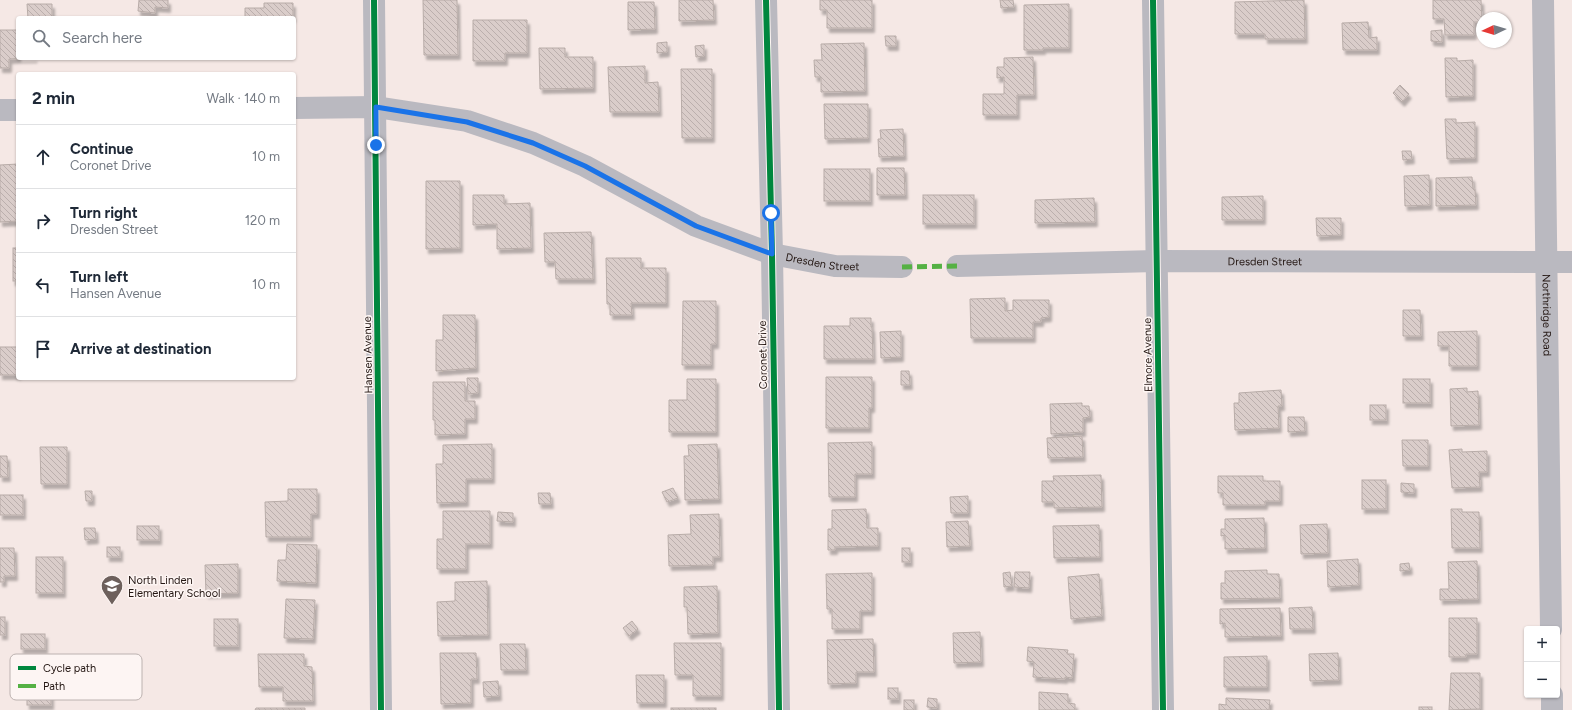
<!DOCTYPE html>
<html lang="en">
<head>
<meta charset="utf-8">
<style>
	body { margin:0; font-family:Figtree,sans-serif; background:#f2f2f3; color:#1f2937 }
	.controls { position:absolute; right:12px; bottom:12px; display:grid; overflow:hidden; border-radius:4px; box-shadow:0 1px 3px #0004 }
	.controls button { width:36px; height:36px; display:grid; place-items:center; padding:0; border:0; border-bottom:1px solid #e0e1e3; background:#fff; color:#1f2937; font:20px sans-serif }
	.compass { position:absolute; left:1476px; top:12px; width:36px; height:36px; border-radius:50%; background:#fff; box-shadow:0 1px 3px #0004; rotate:266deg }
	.stop { position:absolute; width:12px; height:12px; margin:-9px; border:3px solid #1a73e8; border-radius:50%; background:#fff }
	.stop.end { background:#1a73e8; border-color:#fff; box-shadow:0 1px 4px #0008 }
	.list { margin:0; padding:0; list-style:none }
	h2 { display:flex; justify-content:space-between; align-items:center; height:52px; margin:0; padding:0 16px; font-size:17px }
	h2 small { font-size:13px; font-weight:400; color:#747a83 }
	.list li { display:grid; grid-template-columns:26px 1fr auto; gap:12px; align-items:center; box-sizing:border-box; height:64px; padding:0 16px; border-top:1px solid #e0e1e3 }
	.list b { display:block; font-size:15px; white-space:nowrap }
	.list p { margin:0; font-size:13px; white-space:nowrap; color:#747a83 }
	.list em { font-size:13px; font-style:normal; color:#747a83 }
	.icon { flex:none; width:22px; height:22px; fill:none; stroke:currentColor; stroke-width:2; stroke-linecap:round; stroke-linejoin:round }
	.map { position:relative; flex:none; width:1572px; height:710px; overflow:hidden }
	.search { position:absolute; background:#fff; box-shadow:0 1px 3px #0004; left:16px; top:16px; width:280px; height:44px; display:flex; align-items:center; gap:10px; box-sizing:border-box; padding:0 14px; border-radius:4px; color:#747a83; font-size:15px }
	.panel { position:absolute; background:#fff; box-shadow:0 1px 3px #0004; left:16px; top:72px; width:280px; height:308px; border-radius:4px }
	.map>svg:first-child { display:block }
	.building { fill:url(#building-back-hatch); stroke:#b8aca8; filter:url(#shadow) }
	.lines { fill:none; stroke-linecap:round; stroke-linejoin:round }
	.minor { stroke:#bab9c0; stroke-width:22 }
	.quiet { stroke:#55b144; stroke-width:5; stroke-dasharray:10 5; stroke-linecap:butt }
	.cycleway-casing { stroke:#fdf5f3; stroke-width:8 }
	.cycleway { stroke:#00873e; stroke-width:6 }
	.route { stroke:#1a73e8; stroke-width:5 }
	.labels { text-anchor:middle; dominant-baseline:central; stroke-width:3; stroke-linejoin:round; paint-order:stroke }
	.street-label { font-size:11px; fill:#241713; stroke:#fdf5f3 }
	.poi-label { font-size:11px; fill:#241713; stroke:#fdf5f3; text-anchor:start }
	.key { fill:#fdf5f3; stroke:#bcb2b0; stroke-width:1 }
	.key-label { font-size:11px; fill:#241713 }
</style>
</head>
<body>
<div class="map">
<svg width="1572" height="710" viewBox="0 0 1572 710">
	<defs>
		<pattern id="building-back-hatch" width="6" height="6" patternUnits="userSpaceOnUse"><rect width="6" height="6" fill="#dacdca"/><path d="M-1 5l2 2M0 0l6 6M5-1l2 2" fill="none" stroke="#bbafad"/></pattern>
		<filter id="shadow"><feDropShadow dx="2.5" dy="4.5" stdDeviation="1" flood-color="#0004"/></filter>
	</defs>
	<rect width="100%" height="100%" fill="#f5e8e5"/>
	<g class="building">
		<polygon points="139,0 168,0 168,8 155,7 155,13 138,11"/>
		<polygon points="423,0 457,0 458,55 424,55"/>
		<polygon points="679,0 713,0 714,20 679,21"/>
		<polygon points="820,0 872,0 872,28 827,28 827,10 820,10"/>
		<polygon points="1000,0 1013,0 1014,7 1001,8"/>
		<polygon points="1304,0 1305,39 1265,39 1265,34 1235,34 1235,2"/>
		<polygon points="1433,0 1481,0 1482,22 1474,22 1474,35 1445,35 1444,19 1433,19"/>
		<polygon points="628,2 654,2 655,29 628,30"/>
		<polygon points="264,3 293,3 293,18 245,18 245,8 264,8"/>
		<polygon points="27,4 52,4 52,18 28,18"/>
		<polygon points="1069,4 1069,48 1043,48 1043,50 1024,50 1024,5"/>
		<polygon points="473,20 527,20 527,53 505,53 505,61 473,61"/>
		<polygon points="1368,22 1369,38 1377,37 1377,50 1343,50 1342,23"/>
		<polygon points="0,30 18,30 18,58 35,58 9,59 9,68 0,68"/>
		<polygon points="1442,30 1442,42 1431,41 1431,31"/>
		<polygon points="885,36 896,36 896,46 886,46"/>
		<polygon points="667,42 667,52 657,53 657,43"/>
		<polygon points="864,43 865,91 821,92 821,77 815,77 814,60 822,60 821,44"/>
		<polygon points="704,45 704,56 696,57 695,46"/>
		<polygon points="539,48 565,48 565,57 593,57 593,88 540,89"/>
		<polygon points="1033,57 1034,95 1017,95 1017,115 983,115 983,94 1004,94 1004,77 997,78 997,67 1004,67 1004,58"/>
		<polygon points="1445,58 1457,58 1457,61 1473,60 1473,96 1446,97"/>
		<polygon points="645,66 645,83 658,82 659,112 610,112 608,67"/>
		<polygon points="681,69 712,69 712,138 682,138"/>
		<polygon points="1400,85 1409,94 1402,102 1393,93"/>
		<polygon points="824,104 868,104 868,138 825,139"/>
		<polygon points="1445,119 1456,119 1456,123 1475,122 1475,158 1447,159"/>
		<polygon points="903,129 904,156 879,157 878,139 881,139 880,130"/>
		<polygon points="1402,151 1411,151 1412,159 1403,160"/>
		<polygon points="18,164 18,221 0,222 0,165"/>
		<polygon points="877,168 904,168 905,195 877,195"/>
		<rect x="824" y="169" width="46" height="32"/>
		<polygon points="1429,175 1430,205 1405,206 1404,176"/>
		<polygon points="1472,177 1473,189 1475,189 1476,205 1436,206 1436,178"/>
		<polygon points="426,181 460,181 460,248 426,249"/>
		<polygon points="473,195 504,195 504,204 530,203 531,248 497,249 497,224 473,225"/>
		<rect x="923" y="195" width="51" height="29"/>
		<polygon points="1263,196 1263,220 1222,220 1222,197"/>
		<polygon points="1094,198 1095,222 1035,223 1035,200"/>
		<polygon points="1316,218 1341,218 1341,235 1317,236"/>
		<polygon points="591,232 593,279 556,279 555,262 545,262 544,233"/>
		<rect x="13" y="248" width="5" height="33"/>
		<polygon points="606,258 641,258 641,268 666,268 666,303 631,303 632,315 610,315 610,304 607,304"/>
		<polygon points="1005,298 1005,311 1013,310 1013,300 1049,300 1049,317 1041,318 1041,322 1033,322 1033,338 971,338 970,299"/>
		<polygon points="683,301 716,301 716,344 711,344 711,365 682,365"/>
		<polygon points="1403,310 1420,310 1421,336 1403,336"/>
		<polygon points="443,315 475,315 476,368 436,371 436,340 443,340"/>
		<polygon points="850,318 871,318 871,327 872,327 873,359 824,359 824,326 850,326"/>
		<polygon points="901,331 901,357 881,358 880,332"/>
		<polygon points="1477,331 1477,366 1449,366 1449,346 1438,346 1438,332"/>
		<rect x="0" y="347" width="18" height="28"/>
		<polygon points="901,371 909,371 910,385 901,385"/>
		<polygon points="826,377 872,377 872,408 869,408 869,428 826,428"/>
		<polygon points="467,378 478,378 478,393 468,394"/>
		<polygon points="687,379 716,379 716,432 669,432 669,400 687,400"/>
		<rect x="1403" y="379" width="27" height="24"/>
		<polygon points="433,382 465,382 465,401 475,401 475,419 465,419 465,434 435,435 435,420 433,420"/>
		<polygon points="1467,388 1467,392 1478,391 1479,425 1451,426 1450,389"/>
		<polygon points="1281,390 1282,406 1278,406 1279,428 1235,430 1234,403 1239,403 1239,393"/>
		<polygon points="1082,403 1082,406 1089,406 1090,417 1083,418 1083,432 1051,434 1050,404"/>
		<rect x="1370" y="405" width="16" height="15"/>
		<polygon points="1288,417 1304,417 1305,431 1288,432"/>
		<polygon points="1082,436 1083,457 1048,458 1047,438"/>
		<polygon points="1402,440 1428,440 1428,466 1403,466"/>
		<polygon points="872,442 872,474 855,474 855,497 829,497 828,443"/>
		<polygon points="492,444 492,479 466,479 466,502 437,503 436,464 443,464 443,445"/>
		<polygon points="717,444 719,499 685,500 684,456 689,456 688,445"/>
		<polygon points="40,447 67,447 67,484 41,484"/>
		<polygon points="1462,449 1462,452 1487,451 1487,472 1479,472 1480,487 1452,488 1449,450"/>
		<polygon points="0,456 7,456 8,477 0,477"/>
		<polygon points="1101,475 1102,507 1054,508 1054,502 1042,502 1042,481 1054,481 1053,476"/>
		<polygon points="1218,476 1263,476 1263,481 1280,481 1280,501 1265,501 1265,505 1223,505 1223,493 1218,493"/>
		<rect x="1362" y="480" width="24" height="29"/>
		<polygon points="1401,483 1414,484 1414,493 1401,492"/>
		<polygon points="673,488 678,498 667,502 662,492"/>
		<polygon points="288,489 317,489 317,514 311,514 311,537 266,537 265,502 288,501"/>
		<polygon points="85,491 92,491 92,501 86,501"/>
		<polygon points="538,493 550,493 551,504 539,504"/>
		<rect x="0" y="495" width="23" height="20"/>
		<polygon points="968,496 968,513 951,513 950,497"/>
		<polygon points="866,509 867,528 878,528 878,546 835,547 835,550 828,550 828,529 832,529 832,510"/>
		<polygon points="1451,509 1462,509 1462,512 1479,512 1480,548 1452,548"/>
		<polygon points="443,511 490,511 490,544 466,544 466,569 437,569 437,539 443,539"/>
		<polygon points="498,512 513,513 513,522 497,521"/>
		<polygon points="719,514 720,557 713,557 713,565 669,566 668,535 691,534 690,515"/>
		<polygon points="1264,518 1265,548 1225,549 1225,535 1221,536 1221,529 1225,529 1225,519"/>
		<polygon points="968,521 970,546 947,547 946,522"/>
		<polygon points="1327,524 1328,553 1301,554 1300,525"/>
		<polygon points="1099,525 1100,557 1054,558 1053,526"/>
		<rect x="137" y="526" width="22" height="14"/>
		<polygon points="84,528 95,528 96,539 85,540"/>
		<polygon points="287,544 317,545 316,583 277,581 278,560 286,560"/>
		<rect x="107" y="547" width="13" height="10"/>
		<polygon points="0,548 14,548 15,576 4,576 4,582 0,582"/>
		<rect x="902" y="548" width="8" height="14"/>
		<rect x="36" y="557" width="27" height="36"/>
		<polygon points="1358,559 1359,585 1328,587 1327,561"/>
		<polygon points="1477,561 1478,599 1440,600 1440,589 1449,589 1448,562"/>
		<polygon points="1409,563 1410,570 1400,571 1400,564"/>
		<polygon points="238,564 238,593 206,594 205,565"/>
		<polygon points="1267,570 1267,574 1279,574 1280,598 1221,599 1221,583 1225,583 1225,571"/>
		<polygon points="1010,572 1012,586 1004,587 1003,573"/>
		<polygon points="1015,572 1030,572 1029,588 1014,587"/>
		<polygon points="872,573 872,611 860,611 860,629 832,629 832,609 827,609 826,574"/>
		<polygon points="1099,574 1102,616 1071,619 1068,577"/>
		<polygon points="487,581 488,635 438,636 437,602 455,601 455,582"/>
		<polygon points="717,586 718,633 688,634 687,607 684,607 684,587"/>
		<polygon points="286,599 315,600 313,639 284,638"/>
		<polygon points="1312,607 1313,629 1290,629 1289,608"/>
		<polygon points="1280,608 1281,636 1225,637 1225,623 1220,624 1220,609"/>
		<rect x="0" y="617" width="5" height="18"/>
		<polygon points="1449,618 1477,618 1477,654 1466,654 1466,657 1449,657"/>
		<rect x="214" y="619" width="24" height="27"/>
		<polygon points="632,621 638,629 629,636 623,628"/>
		<polygon points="980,632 981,662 954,663 953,633"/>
		<rect x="21" y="634" width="24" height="15"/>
		<polygon points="873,639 874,672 856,672 856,683 828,684 827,640"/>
		<polygon points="674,643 721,643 721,696 693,696 693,675 675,675"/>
		<polygon points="500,644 525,644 526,670 501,670"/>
		<polygon points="1028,647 1068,650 1067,654 1074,654 1072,678 1065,677 1065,679 1033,677 1034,662 1027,661"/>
		<polygon points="440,653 476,653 477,679 471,679 471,703 441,704"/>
		<polygon points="1338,653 1339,680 1310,681 1309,654"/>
		<polygon points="258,654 304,654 304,666 312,667 313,701 283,701 283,687 259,687"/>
		<polygon points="1267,656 1267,687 1224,687 1224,657"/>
		<polygon points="1451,673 1480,673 1480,709 1449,710"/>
		<polygon points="636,675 664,675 664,703 637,703"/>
		<rect x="27" y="677" width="24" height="28"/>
		<polygon points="498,681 499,696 484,697 483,682"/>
		<rect x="888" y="688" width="10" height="11"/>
		<polygon points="1039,692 1068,694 1068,703 1075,704 1075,710 1039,710"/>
		<polygon points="928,698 937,699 937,708 927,707"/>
		<polygon points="1226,698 1270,700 1269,710 1219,710 1219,704 1226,705"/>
		<rect x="904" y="700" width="10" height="10"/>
		<rect x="1419" y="707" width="13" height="3"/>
		<polygon points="256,708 305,708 305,710 255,710"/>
		<rect x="671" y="708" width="45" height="2"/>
	</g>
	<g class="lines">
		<g class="minor">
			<polyline points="374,0 381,710"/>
			<polyline points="766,0 772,254 779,710"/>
			<polyline points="1153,0 1163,710"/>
			<path id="s1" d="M 1543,0 L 1551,629"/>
			<path id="s2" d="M 294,108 L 376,107 L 467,121 L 533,143 L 585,166 L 696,226 L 772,254 L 835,266 L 902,267"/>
			<polyline points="0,110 18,110"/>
			<path id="s3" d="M 957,266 L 1156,261 L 1572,262"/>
			<polyline points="1552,695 1552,710"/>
		</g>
		<polyline class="quiet" points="902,267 957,266"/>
		<g class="cycleway-casing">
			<g id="cycleway">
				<polyline points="374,0 381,710"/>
				<polyline points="766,0 772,254 779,710"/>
				<polyline points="1153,0 1163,710"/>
			</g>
		</g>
		<use href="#cycleway" class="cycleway"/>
	</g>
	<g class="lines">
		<polyline class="route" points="376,145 376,107 467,122 533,143 585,166 696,226 772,254 771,213"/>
	</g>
	<defs>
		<g id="school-pin" transform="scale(1.15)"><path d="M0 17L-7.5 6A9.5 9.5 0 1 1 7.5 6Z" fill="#6d605c" stroke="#fdf5f3"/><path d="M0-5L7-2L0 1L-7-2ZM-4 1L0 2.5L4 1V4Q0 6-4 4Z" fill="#fff"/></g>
	</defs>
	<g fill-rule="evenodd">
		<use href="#school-pin" x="112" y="586"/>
	</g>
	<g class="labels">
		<g class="street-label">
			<text stroke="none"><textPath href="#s2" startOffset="559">Dresden Street</textPath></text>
			<text stroke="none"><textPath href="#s3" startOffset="308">Dresden Street</textPath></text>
			<text stroke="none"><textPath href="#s1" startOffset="315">Northridge Road</textPath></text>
			<text transform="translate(368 355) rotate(-91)">Hansen Avenue</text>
			<text transform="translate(763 355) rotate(-91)">Coronet Drive</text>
			<text transform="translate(1148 355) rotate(-91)">Elmore Avenue</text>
		</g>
		<g class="poi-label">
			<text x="128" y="580">North Linden<tspan x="128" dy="13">Elementary School</tspan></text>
		</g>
	</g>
	<rect x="10" y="654" width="132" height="46" rx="6" class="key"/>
	<rect x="18" y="666" width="18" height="4" fill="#00873e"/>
	<rect x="18" y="684" width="18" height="4" fill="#55b144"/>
	<g class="key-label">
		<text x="43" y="672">Cycle path</text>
		<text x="43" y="690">Path</text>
	</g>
</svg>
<div class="controls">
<button>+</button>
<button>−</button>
</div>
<svg class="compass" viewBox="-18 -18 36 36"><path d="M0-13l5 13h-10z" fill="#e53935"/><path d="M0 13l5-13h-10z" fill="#747a83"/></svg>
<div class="stop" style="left:771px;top:213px"></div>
<div class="stop end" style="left:376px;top:145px"></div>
<div class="search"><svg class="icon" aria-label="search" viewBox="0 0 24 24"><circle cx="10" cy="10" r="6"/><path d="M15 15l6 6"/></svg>Search here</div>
<section class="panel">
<h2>2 min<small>Walk · 140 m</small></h2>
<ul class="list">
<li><svg class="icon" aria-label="ahead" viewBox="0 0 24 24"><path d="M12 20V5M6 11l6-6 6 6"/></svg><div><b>Continue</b><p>Coronet Drive</p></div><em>10 m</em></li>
<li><svg class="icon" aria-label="right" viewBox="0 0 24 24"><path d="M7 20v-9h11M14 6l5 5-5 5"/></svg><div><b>Turn right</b><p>Dresden Street</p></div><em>120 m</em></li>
<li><svg class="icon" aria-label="left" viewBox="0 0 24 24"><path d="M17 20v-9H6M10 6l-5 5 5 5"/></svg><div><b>Turn left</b><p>Hansen Avenue</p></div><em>10 m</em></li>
<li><svg class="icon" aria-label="arrive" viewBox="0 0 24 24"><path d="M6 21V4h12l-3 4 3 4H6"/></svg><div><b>Arrive at destination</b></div></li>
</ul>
</section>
</div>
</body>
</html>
